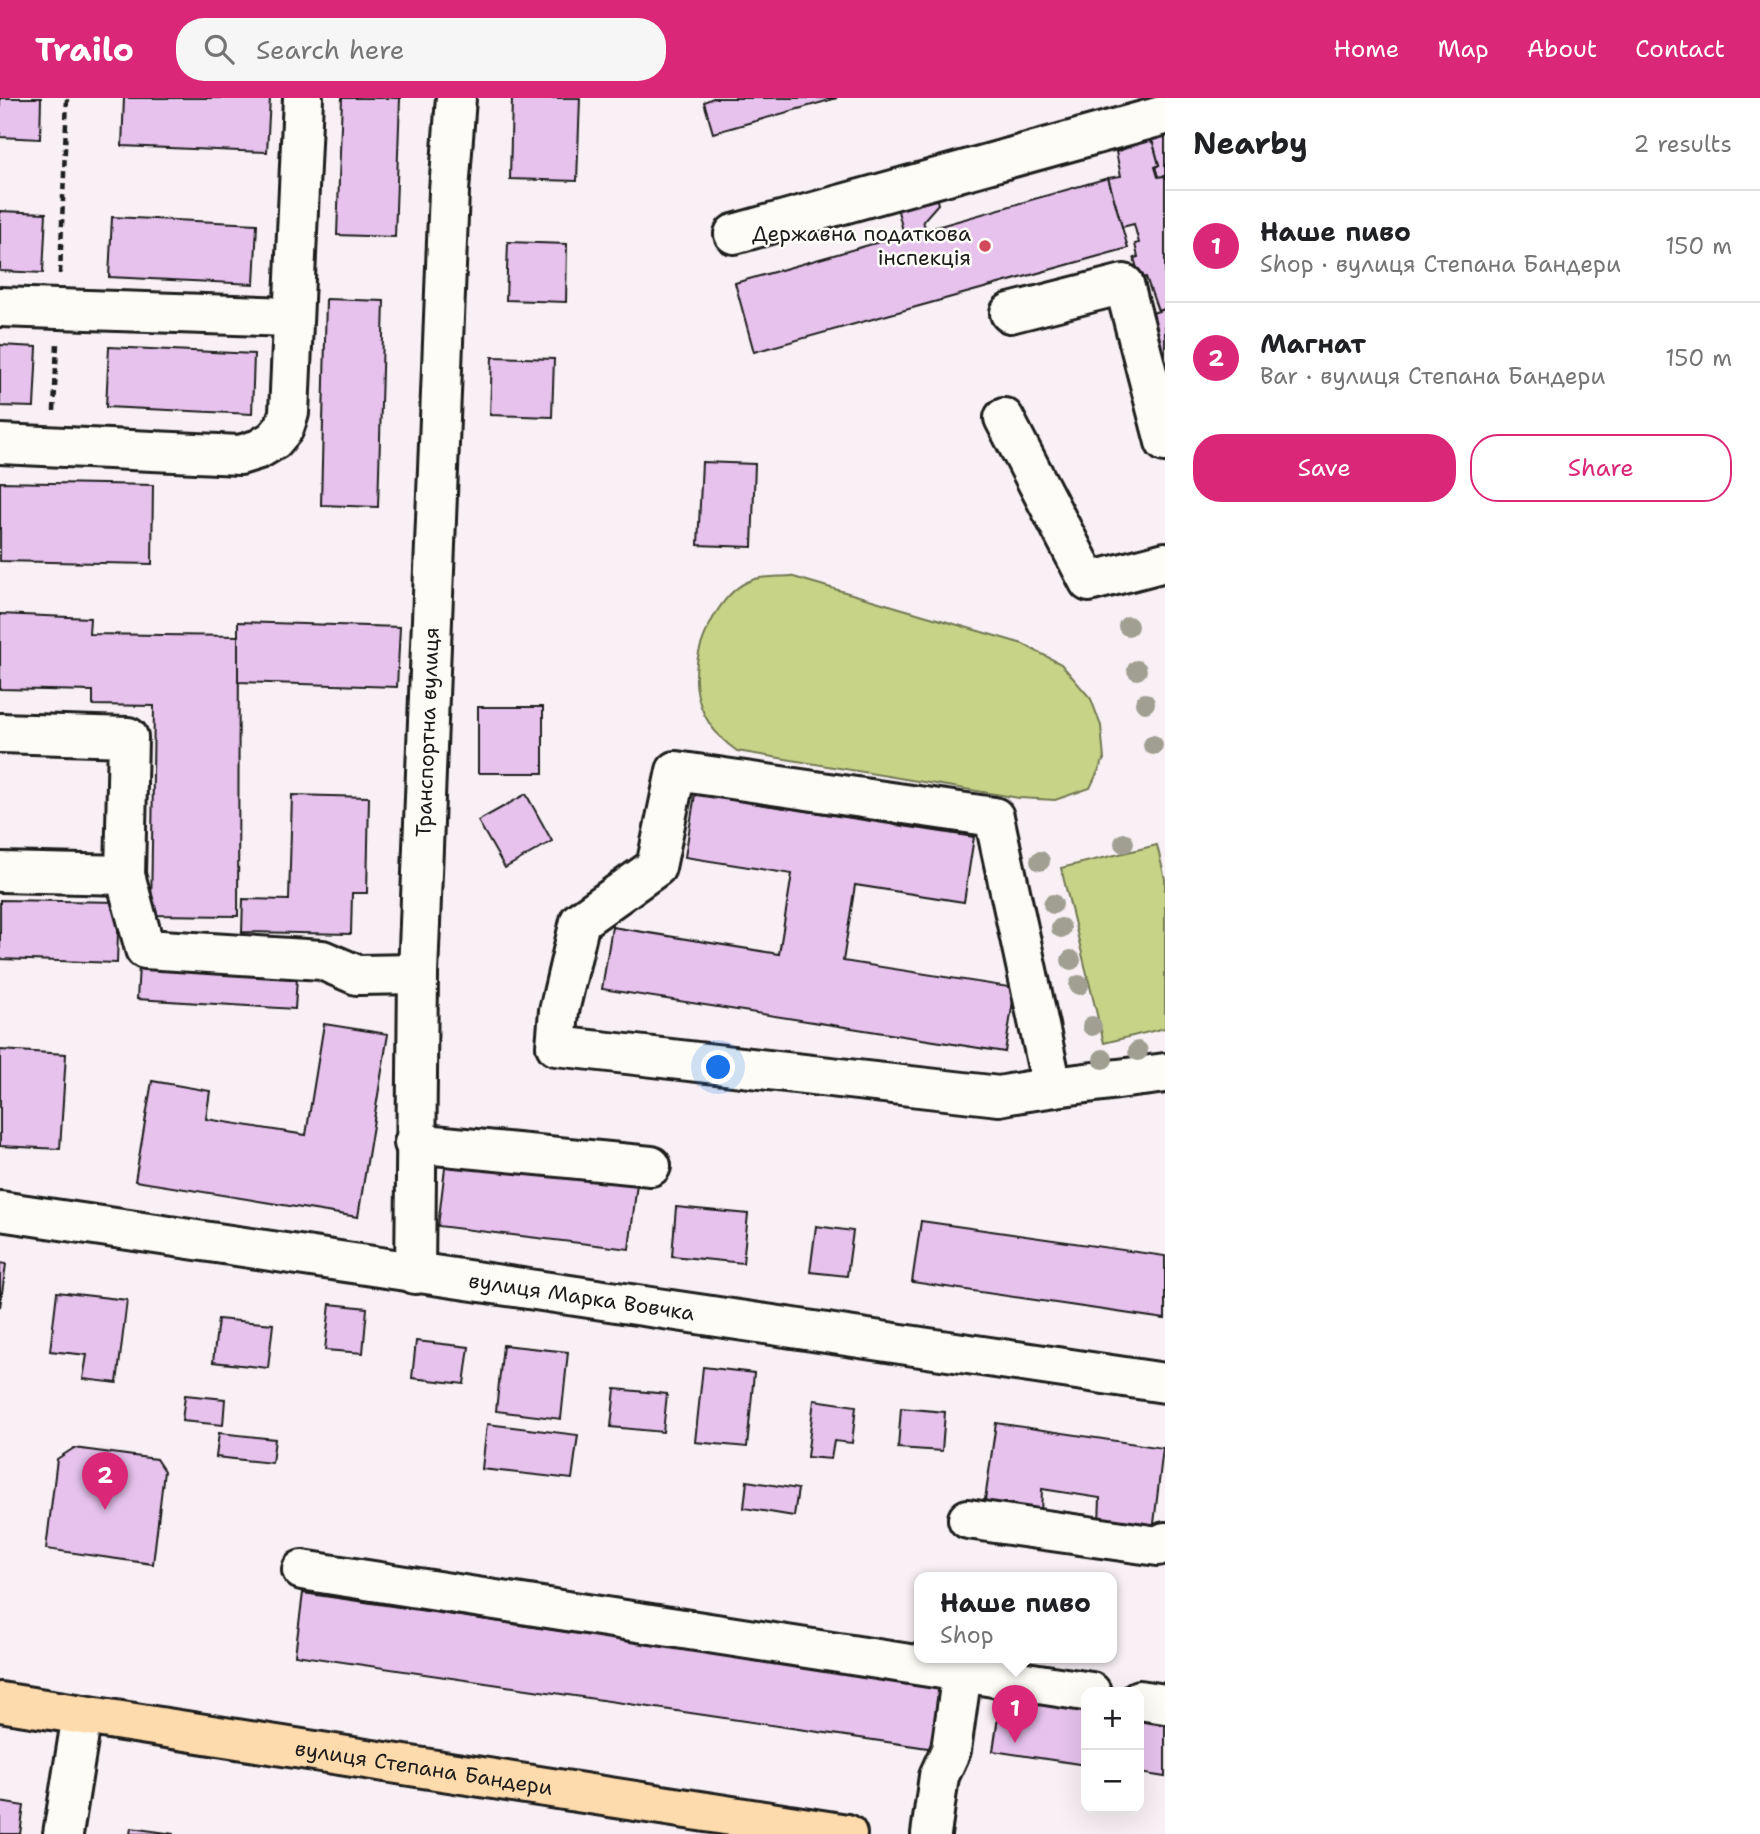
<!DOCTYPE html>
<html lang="en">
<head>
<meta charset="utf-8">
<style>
	body { margin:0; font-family:"Shantell Sans",sans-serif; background:#f6f6f6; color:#202124 }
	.controls { position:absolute; right:21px; bottom:21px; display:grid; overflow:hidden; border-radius:14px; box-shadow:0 7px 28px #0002 }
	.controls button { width:63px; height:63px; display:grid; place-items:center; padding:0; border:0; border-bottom:2px solid #e0e0e0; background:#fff; color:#202124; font:35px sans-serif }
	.you { position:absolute; left:719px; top:970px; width:24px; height:24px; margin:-18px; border:5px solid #fff; border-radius:50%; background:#1a73e8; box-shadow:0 0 0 10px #1a73e833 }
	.badge { display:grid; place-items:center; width:46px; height:46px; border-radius:50%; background:#db2777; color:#fff; font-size:23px; font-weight:700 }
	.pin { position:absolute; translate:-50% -58px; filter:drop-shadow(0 2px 4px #0008) }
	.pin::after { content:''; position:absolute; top:37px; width:24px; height:21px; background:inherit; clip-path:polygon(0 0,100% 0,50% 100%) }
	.popup { position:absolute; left:914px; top:1474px; width:203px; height:91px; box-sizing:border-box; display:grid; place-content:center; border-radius:14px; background:#fff; filter:drop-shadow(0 2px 5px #0005); font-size:23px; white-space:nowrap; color:#757577 }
	.popup b { font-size:26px; color:#202124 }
	.popup::after { content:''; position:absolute; left:50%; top:100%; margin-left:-14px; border:14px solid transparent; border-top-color:#fff }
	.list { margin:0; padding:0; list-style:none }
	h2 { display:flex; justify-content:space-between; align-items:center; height:91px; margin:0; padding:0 28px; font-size:30px }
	h2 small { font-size:23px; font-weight:400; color:#757577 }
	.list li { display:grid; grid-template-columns:46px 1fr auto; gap:21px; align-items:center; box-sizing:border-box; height:112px; padding:0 28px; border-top:2px solid #e0e0e0 }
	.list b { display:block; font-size:26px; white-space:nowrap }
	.list p { margin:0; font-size:23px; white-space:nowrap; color:#757577 }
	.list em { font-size:23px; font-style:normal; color:#757577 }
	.actions { display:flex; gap:14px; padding:21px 28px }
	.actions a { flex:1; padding:16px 0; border:2px solid #db2777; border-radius:28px; text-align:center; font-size:24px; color:#db2777 }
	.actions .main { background:#db2777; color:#fff }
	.icon { flex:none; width:38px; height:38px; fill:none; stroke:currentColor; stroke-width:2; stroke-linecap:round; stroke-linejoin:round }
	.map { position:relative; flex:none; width:1165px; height:1736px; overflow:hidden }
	header { display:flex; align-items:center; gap:42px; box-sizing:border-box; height:98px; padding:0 35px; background:#db2777; color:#fff }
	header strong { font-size:33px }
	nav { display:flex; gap:38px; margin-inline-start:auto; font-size:24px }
	.search { width:490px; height:63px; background:#f6f6f6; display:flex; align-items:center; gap:18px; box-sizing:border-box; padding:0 24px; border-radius:28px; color:#757577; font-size:26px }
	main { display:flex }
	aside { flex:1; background:#fff }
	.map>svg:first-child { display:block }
	.green { fill:#c7d487; stroke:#727852; stroke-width:2 }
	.building { fill:#e6c2ed; stroke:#1c1c1c; stroke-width:2 }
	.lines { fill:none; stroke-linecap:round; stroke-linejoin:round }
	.minor-casing { stroke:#1c1c1c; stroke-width:44 }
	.major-casing { stroke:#1c1c1c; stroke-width:44 }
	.path { stroke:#1c1c1c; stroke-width:4.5; stroke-dasharray:7 5; stroke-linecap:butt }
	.minor { stroke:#fdfcf7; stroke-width:38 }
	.major { stroke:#fedbac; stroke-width:38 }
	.tree { fill:#a09f92 }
	.poi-dot { fill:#d1495b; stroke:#fdfcf7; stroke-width:2.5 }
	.labels { text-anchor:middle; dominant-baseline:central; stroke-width:5; stroke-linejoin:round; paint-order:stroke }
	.poi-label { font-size:21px; fill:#1c1c1c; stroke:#fdfcf7; text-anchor:end }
	.street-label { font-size:21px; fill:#1c1c1c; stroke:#fdfcf7 }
</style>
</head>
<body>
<header>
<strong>Trailo</strong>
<div class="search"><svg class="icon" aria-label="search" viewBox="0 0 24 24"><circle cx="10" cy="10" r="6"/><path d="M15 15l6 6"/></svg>Search here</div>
<nav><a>Home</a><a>Map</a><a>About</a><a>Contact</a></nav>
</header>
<main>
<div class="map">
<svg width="1165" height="1736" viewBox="0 0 1165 1736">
	<rect width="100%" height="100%" fill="#f8f0f5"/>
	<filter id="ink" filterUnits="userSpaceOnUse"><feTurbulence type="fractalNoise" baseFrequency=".0143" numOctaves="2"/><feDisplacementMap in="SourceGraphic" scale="14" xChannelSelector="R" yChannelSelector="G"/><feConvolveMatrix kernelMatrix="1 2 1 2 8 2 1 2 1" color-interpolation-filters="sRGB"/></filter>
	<g filter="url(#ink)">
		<g class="green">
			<path d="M 790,478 L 1023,546 L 1061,566 L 1091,601 L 1101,628 L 1104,661 L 1090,690 L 1055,702 L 1019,700 L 737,653 C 687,618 686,565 716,515 C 724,502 737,487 752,482 C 763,478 778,479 790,478 Z"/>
			<polygon points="1157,747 1165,781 1165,930 1104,945 1061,770"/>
		</g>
		<g class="building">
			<polygon points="0,0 41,0 40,41 0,39"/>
			<polygon points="124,0 270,0 267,54 122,48"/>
			<polygon points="342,0 400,0 395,139 337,137"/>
			<polygon points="512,0 580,0 577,83 510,81"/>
			<polygon points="713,0 837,0 713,35 704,4"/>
			<polygon points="1165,34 1165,78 1158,79 1155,69 1159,67 1153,45 1147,39"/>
			<polygon points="1148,42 1153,45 1159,67 1155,69 1158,79 1165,78 1165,211 1158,213 1146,179 1140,181 1134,160 1138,159 1135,146 1139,145 1134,126 1122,129 1108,80 1121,78 1116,54"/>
			<polygon points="1108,80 1128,150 754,254 735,185 904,137 895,101 933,89 938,106 923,123 926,132"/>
			<polygon points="0,113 46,115 43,175 0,173"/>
			<polygon points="112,119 257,126 254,186 109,179"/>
			<polygon points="508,144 567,146 566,204 506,202"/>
			<polygon points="326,201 384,203 378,409 321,407"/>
			<polygon points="1165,211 1165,271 1149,216"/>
			<polygon points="0,247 37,249 34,309 0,308"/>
			<polygon points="109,249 254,256 252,316 106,309"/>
			<polygon points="492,259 554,261 552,319 490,317"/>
			<polygon points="702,364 755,366 752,449 698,447"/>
			<polygon points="0,384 153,387 152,466 0,463"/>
			<polygon points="0,516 90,520 89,536 239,538 238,818 151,817 154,608 93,607 93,593 0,591"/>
			<polygon points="238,524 400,529 397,589 238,584"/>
			<rect x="478" y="609" width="65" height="66"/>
			<polygon points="526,696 552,743 505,770 478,723"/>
			<polygon points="695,696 974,739 964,804 855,787 843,863 1015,890 1005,954 602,891 612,829 779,856 792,776 685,759"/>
			<polygon points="292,697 369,699 367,795 352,795 351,836 242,834 243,801 289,802"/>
			<polygon points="0,802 119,804 117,865 0,861"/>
			<polygon points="139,868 297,879 295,911 137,901"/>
			<polygon points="324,926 388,936 358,1119 135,1083 152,983 210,993 206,1021 306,1037"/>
			<polygon points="0,952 66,956 60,1051 0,1048"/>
			<polygon points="446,1062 637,1085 629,1151 438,1128"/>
			<polygon points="676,1109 748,1116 743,1165 672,1158"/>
			<polygon points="921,1123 1165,1158 1165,1221 912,1184"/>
			<polygon points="816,1128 853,1133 847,1178 810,1174"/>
			<polygon points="0,1165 6,1166 0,1209"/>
			<polygon points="57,1194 127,1202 117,1285 83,1281 87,1257 50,1253"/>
			<polygon points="330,1206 367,1210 363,1255 325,1252"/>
			<polygon points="218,1221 273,1226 268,1270 213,1264"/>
			<polygon points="416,1243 469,1249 464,1286 412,1280"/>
			<polygon points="503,1247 568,1254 561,1321 496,1313"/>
			<polygon points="703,1269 754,1275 747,1349 695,1344"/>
			<polygon points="615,1291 667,1296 663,1334 611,1329"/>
			<polygon points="185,1297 225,1301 223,1327 182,1323"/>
			<polygon points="814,1302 856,1308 852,1345 834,1343 831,1361 807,1359"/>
			<polygon points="901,1310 945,1314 942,1353 898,1350"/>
			<polygon points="996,1325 1163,1350 1153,1434 1099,1425 1100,1400 1042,1391 1041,1417 984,1409"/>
			<polygon points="487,1326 578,1337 572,1381 482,1371"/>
			<polygon points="219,1335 275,1341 272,1365 216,1359"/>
			<polygon points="74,1350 156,1361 164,1373 153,1466 46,1451 57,1361"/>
			<polygon points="747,1383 798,1391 794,1418 744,1410"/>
			<polygon points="303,1495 944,1589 935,1651 295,1557"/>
			<polygon points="1001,1599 1086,1612 1086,1667 993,1653"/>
			<polygon points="1139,1621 1165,1625 1165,1679 1139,1675"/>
			<polygon points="0,1704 24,1708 20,1736 0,1736"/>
			<polygon points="131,1730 174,1736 130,1736"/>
		</g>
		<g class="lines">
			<g class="minor-casing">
				<g id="minor">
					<polyline points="734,136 1165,17"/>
					<polyline points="0,209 291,219"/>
					<polyline points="1010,215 1124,186 1165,344"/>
					<polyline points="1004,320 1089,484 1165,464"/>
					<polyline points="0,346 240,357 259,351 274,342 284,330 289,315 303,0"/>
					<polyline points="0,635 128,639 125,777 145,851 322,862 357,877 418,876"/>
					<polyline points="0,774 125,777"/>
					<path d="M 1052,988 L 994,719 L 676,673 L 656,769 L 580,823 L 559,913 L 556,948 L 999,998 C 1054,987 1109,983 1165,975"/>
					<polyline points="414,1045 651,1068"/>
					<path id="s1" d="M 0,1113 L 1165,1285"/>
					<path id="s2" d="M 415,1176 L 418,876 L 449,93 L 456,0"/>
					<polyline points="968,1421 1158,1448 1165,1444"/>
					<polyline points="302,1472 1091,1594"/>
					<polyline points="1139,1602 1165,1606"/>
					<polyline points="63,1736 82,1617"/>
					<polyline points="931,1736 939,1678 951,1652 962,1574"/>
				</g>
			</g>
			<g class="major-casing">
				<g id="major">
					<path id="s3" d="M 0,1604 L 847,1736"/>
				</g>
			</g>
			<g class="path">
				<polyline points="60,176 67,0"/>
				<polyline points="54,313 57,245"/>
			</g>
			<use href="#minor" class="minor"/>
			<use href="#major" class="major"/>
		</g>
		<g class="tree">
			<circle cx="1128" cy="528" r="10"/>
			<circle cx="1137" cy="572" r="10"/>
			<circle cx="1145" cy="605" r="10"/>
			<circle cx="1153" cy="647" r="10"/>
			<circle cx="1124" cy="745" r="10"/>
			<circle cx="1040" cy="763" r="10"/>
			<circle cx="1053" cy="806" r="10"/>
			<circle cx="1061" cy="830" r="10"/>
			<circle cx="1071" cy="862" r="10"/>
			<circle cx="1079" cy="887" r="10"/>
			<circle cx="1092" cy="928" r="10"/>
			<circle cx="1138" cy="953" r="10"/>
			<circle cx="1103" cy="961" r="10"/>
		</g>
	</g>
	<circle class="poi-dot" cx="985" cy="148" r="7"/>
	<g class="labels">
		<g class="poi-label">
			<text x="971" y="136">Державна податкова<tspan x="971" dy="24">інспекція</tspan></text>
		</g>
		<g class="street-label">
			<text stroke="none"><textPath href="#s2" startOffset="542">Транспортна вулиця</textPath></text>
			<text stroke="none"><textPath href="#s1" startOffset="588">вулиця Марка Вовчка</textPath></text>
			<text stroke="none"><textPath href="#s3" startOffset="429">вулиця Степана Бандери</textPath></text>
		</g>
	</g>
</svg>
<div class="controls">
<button>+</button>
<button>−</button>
</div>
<div class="you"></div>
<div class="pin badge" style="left:1015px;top:1645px">1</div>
<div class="popup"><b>Наше пиво</b>Shop</div>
<div class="pin badge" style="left:105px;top:1412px">2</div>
</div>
<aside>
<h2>Nearby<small>2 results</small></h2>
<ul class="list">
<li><span class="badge">1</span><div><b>Наше пиво</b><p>Shop · вулиця Степана Бандери</p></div><em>150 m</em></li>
<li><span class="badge">2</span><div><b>Магнат</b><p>Bar · вулиця Степана Бандери</p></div><em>150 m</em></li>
</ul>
<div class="actions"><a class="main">Save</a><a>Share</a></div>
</aside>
</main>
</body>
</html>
